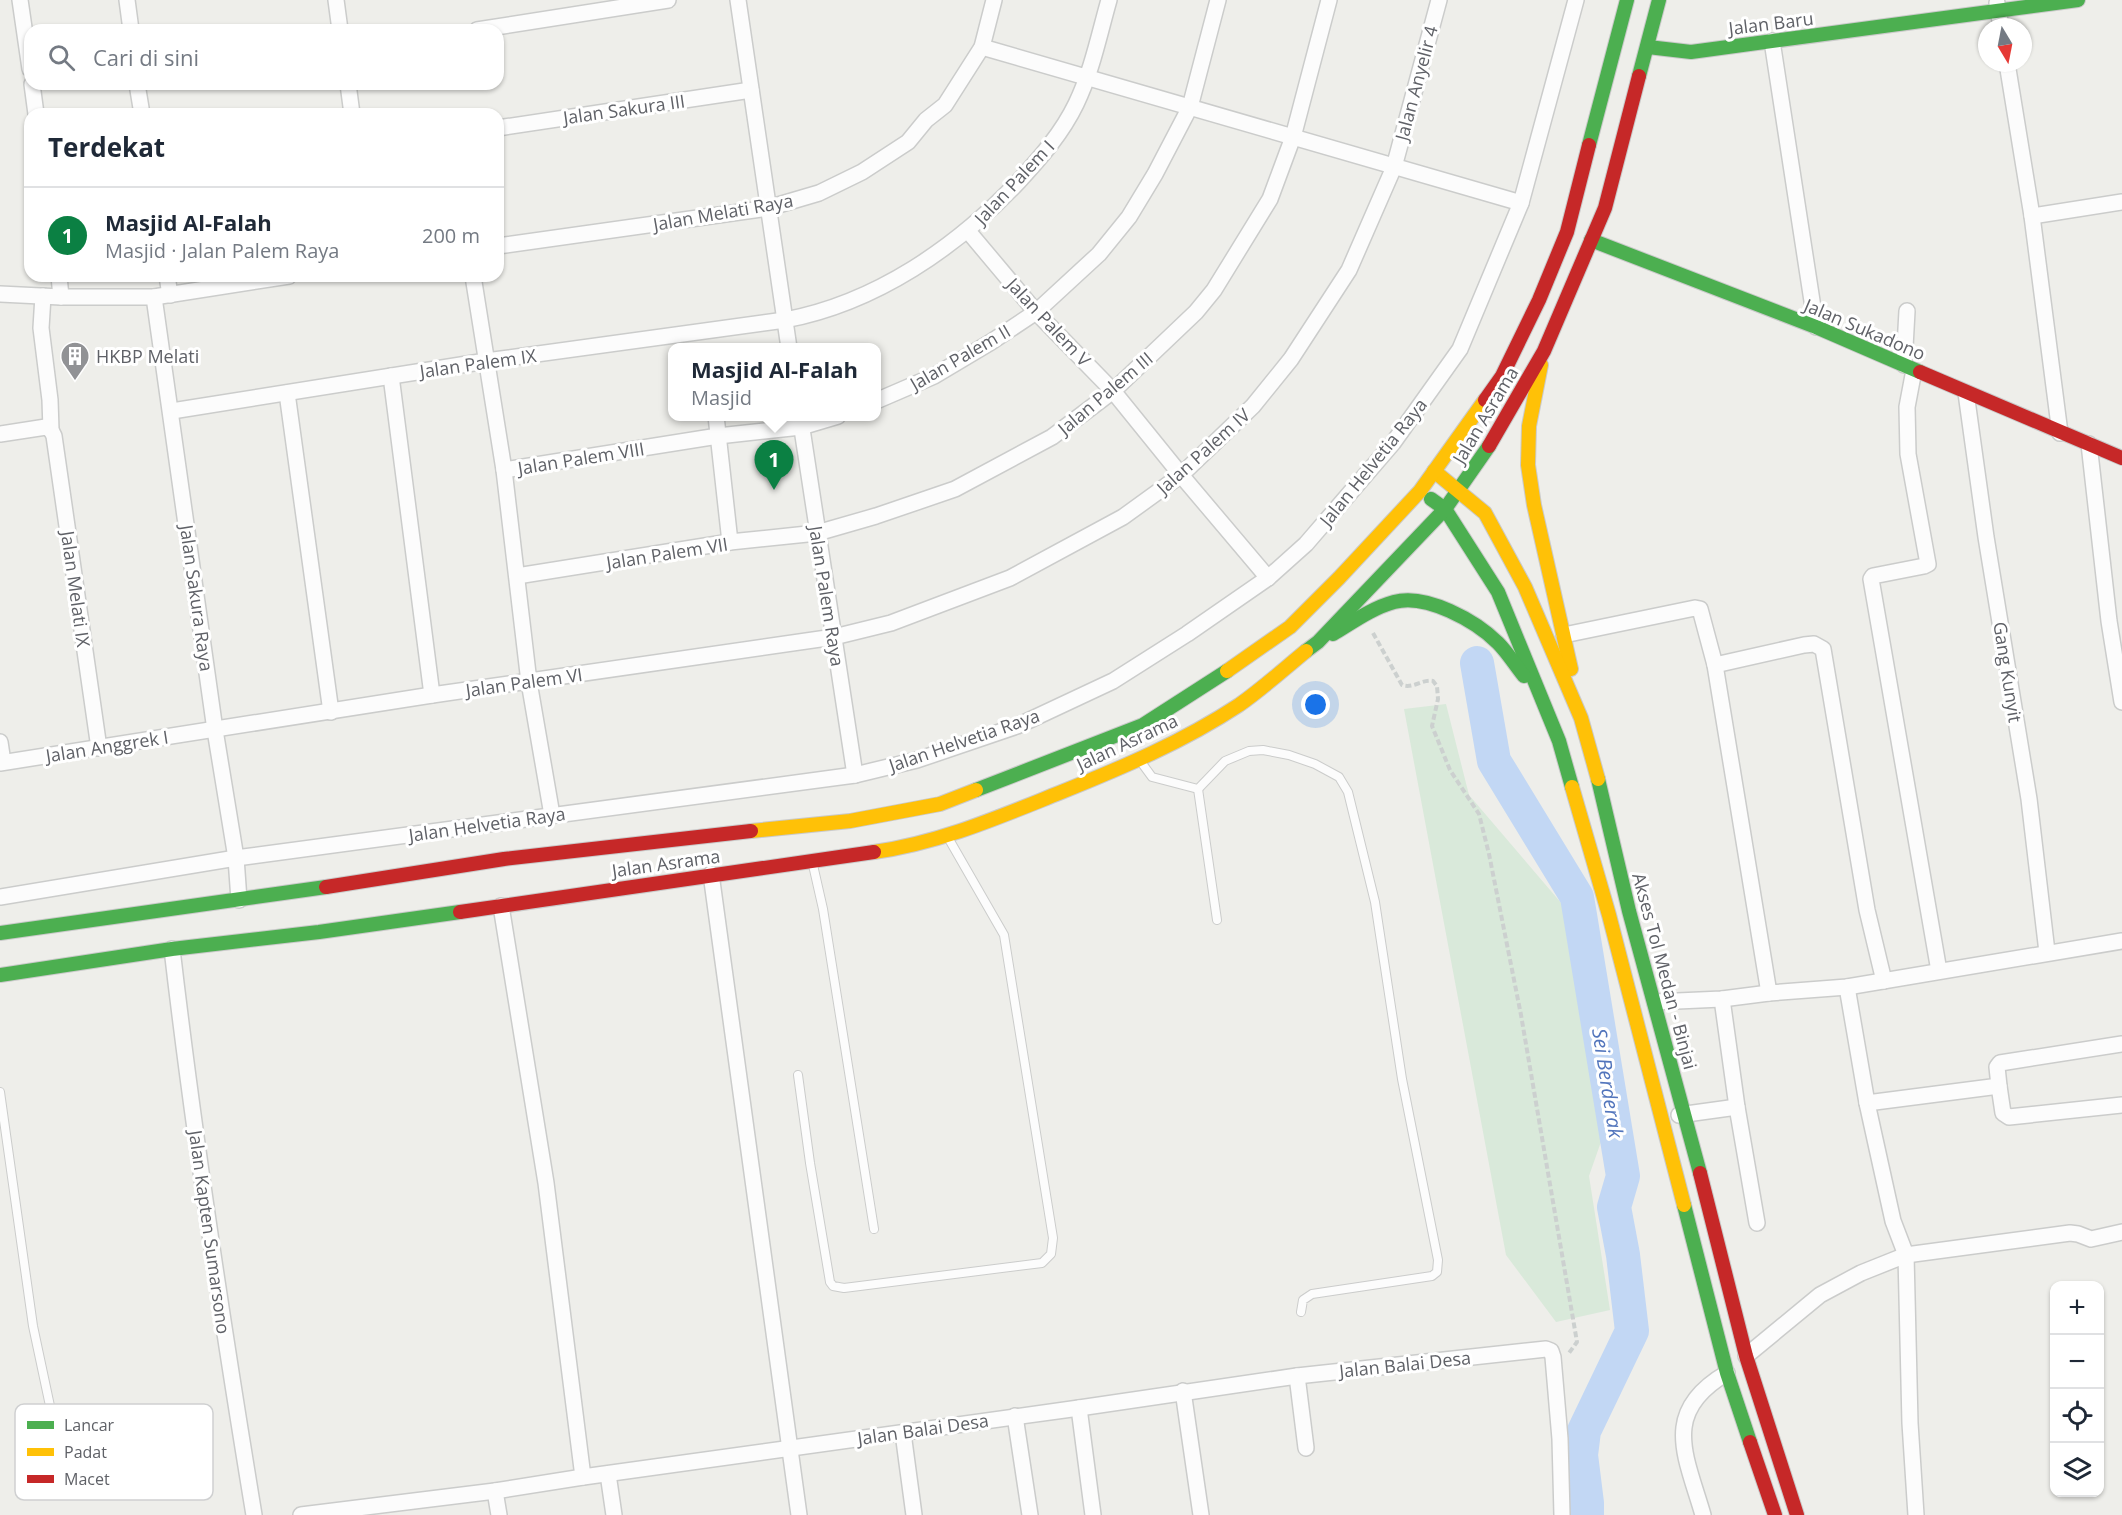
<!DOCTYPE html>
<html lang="id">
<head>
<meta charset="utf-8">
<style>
	body { margin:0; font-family:"Open Sans",sans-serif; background:#f2f2f3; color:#1f2937 }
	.controls { position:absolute; right:18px; bottom:18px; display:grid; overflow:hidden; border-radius:12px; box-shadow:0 2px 4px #0004 }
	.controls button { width:54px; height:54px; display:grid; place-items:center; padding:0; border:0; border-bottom:2px solid #e0e1e3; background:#fff; color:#1f2937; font:30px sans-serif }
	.compass { position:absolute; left:1978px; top:18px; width:54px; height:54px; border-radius:50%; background:#fff; box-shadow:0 2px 4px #0004; rotate:170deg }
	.you { position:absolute; left:1316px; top:705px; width:21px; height:21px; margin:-15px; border:4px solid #fff; border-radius:50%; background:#1a73e8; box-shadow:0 0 0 9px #1a73e833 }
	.badge { display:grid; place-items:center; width:39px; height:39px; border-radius:50%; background:#0b8043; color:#fff; font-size:20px; font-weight:700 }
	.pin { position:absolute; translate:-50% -50px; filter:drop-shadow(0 2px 3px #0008) }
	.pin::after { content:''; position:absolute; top:32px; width:21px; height:18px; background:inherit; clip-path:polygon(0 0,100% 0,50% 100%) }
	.popup { position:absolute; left:668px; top:343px; width:213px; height:78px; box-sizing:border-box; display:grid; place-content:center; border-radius:12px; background:#fff; filter:drop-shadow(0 2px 4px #0005); font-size:20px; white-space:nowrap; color:#747a83 }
	.popup b { font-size:22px; color:#1f2937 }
	.popup::after { content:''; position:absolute; left:50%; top:100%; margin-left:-12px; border:12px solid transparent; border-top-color:#fff }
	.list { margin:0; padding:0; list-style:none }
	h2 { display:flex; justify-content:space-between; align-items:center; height:78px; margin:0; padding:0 24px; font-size:26px }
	h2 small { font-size:20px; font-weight:400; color:#747a83 }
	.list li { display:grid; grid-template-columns:39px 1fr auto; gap:18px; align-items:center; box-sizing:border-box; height:96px; padding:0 24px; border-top:2px solid #e0e1e3 }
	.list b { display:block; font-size:22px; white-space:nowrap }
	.list p { margin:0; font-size:20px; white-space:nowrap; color:#747a83 }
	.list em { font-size:20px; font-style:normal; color:#747a83 }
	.icon { flex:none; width:33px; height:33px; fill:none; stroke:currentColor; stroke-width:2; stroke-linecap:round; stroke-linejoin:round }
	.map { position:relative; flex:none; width:2122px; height:1515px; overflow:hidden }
	.search { position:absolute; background:#fff; box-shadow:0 2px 4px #0004; left:24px; top:24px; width:480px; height:66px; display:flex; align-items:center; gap:15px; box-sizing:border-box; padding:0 21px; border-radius:18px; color:#747a83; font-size:22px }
	.panel { position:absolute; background:#fff; box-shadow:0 2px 4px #0004; left:24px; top:108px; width:480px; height:174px; border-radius:18px }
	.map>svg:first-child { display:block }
	.green { fill:#d9e9da }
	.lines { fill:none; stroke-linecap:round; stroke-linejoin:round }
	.river { stroke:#c2d7f4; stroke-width:34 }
	.lane-casing { stroke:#cbcccb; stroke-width:10 }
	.street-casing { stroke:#cbcccb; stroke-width:18 }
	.fast-casing { stroke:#cacaca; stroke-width:16 }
	.slow-casing { stroke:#cacaca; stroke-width:16 }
	.jam-casing { stroke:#cacaca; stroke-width:16 }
	.path { stroke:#ccd0cf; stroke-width:4; stroke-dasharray:6 3; stroke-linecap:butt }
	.lane { stroke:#fcfcfc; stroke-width:8 }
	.street { stroke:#fcfcfc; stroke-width:15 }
	.fast { stroke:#4caf50; stroke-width:14 }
	.slow { stroke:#ffc107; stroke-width:14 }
	.jam { stroke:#c62828; stroke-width:14 }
	.labels { text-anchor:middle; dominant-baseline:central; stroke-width:6; stroke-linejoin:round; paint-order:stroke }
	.street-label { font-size:18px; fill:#5f6167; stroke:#fff }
	.poi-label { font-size:18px; fill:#5f6167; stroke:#fff; text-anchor:start }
	.water-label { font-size:20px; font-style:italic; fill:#5275bc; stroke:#fff }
	.key { fill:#fff; stroke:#cfd0d1; stroke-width:1.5 }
	.key-label { font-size:16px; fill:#5f6167 }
</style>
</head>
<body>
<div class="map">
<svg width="2122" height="1515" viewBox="0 0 2122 1515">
	<rect width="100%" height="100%" fill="#eeeeea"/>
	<polygon class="green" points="1446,704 1469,795 1568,911 1603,1136 1589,1176 1610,1310 1556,1322 1506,1255 1404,709"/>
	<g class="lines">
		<polyline class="river" points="1477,663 1494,761 1577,897 1623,1176 1614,1207 1623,1255 1632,1331 1584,1431 1581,1455 1587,1503 1587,1515"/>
		<g class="lane-casing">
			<g id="lane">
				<polyline points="1141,762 1152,777 1198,789 1225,761 1249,751 1263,750 1289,755 1315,764 1339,777 1348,792 1375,902 1402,1079 1438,1260 1437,1272 1432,1276 1312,1294 1303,1300 1301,1312"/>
				<polyline points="1198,789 1217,920"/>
				<polyline points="813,865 823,909 874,1229"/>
				<polyline points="798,1075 810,1163 830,1282 833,1286 844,1288 1042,1263 1051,1254 1053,1238 1004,935 950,841"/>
				<polyline points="0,1092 33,1326 53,1420"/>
			</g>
		</g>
		<g class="street-casing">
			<g id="street">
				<polyline points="20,0 30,69"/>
				<polyline points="127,0 131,30"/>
				<polyline points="336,0 340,30"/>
				<polyline points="738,0 789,348"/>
				<polyline points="1997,3 2001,27"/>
				<polyline points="477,30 668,0"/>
				<polyline points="1772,41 1816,327"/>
				<polyline points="982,47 1521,203"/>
				<polyline points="2007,63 2032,216 2060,433"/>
				<polyline points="32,84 36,114"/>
				<polyline points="137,84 142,114"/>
				<polyline points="348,84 352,114"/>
				<polyline points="498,128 751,90"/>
				<polyline points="2032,216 2122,202"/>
				<polyline points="968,231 1036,312 1113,391 1181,475 1268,578"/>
				<polyline points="498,246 768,208 819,193 862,172 908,142 926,120 945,105 982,47 994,0"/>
				<polyline points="59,276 61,297"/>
				<polyline points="167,276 170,295"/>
				<polyline points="473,276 504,470 529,682 552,815"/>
				<polyline points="0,294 61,297 154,297 289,276"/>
				<polyline points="43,296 41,328 50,400 51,430 54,436 99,748"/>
				<polyline points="154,297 215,730 236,858 239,900"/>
				<polyline points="1904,365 1907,311"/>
				<polyline points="1914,370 1907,407 1908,454 1928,564 1924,566 1873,576 1871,579 1939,971"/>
				<polyline points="391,376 432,695"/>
				<polyline points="287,393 331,712"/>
				<polyline points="1966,393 1986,537 2029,799 2047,952"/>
				<polyline points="876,401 934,376 991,342 1036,312 1099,254 1129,217 1155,174 1190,107 1218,0"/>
				<path d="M 172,411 L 486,361 L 785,320 C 876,303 957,247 1019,181 C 1041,157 1062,133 1076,104 C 1092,71 1099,35 1109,0"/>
				<polyline points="716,416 730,542"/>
				<polyline points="800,416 855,775"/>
				<polyline points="0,434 46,427 51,430"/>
				<polyline points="2089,444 2109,621 2122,702"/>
				<polyline points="504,470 718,436 801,427 838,416"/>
				<polyline points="517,576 730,542 817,533 876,516 955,489 1052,437 1113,391 1196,312 1214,290 1270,199 1293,137 1329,0"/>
				<polyline points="1564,635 1695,608 1700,609 1715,665 1769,993 1847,987 2122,941"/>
				<polyline points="1715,665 1804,645 1814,644 1823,649 1867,910 1884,981"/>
				<polyline points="0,742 3,762"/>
				<polyline points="0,763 432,695 834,637 891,623 1010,578 1123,517 1181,475 1253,406 1291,359 1349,270 1394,167 1439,0"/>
				<polyline points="711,874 799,1515"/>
				<polyline points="0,897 236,858 855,775 917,760 1017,726 1113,681 1187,634 1268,578 1306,544 1393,443 1460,349 1521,203 1576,0"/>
				<polyline points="501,906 546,1183 583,1477"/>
				<path d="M 172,949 C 194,1138 223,1327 254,1515"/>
				<polyline points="1847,987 1867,1103 1893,1221 1906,1255 1910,1423 1916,1515"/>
				<polyline points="1722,999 1737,1107 1757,1223"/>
				<polyline points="1655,1002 1722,999 1769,993"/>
				<polyline points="1999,1086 2003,1113 2009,1117 2122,1105"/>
				<polyline points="1867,1103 1999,1086 1997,1067 2000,1063 2122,1044"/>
				<polyline points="1679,1115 1737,1107"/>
				<polyline points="1746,1356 1820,1295 1861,1273 1906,1255 2070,1233 2078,1234 2091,1239 2122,1232"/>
				<polyline points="1297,1376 1306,1448"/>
				<polyline points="1183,1391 1201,1515"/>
				<polyline points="1079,1408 1093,1515"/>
				<polyline points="1015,1416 1030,1515"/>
				<polyline points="903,1433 914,1515"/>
				<polyline points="608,1474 614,1515"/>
				<polyline points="495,1491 499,1515"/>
				<polyline points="301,1515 495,1491 583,1477 1079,1408 1297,1376 1546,1349 1551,1351 1553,1357 1560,1439 1562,1515"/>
				<path d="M 1703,1515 C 1686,1456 1660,1412 1727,1373"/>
			</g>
		</g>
		<g class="fast-casing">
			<g id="fast">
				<polyline points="1648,47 1691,52 2078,0"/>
				<polyline points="1639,76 1659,0"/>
				<polyline points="1589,145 1627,0"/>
				<polyline points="1591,240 1816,327 1920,372"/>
				<polyline points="1431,499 1445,509 1498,592 1559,741 1572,787"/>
				<path d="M 1333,634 C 1353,622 1372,608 1394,602 C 1426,593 1476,621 1498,643 C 1508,653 1515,665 1524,676"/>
				<polyline points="1306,651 1318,642 1445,509 1489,446"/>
				<polyline points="1598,779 1629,911 1700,1173"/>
				<polyline points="976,790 1143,725 1227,671"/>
				<polyline points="0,933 326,887"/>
				<polyline points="0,975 172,949 319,932 460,912"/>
				<polyline points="1684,1205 1727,1373 1750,1442"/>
			</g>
		</g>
		<g class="slow-casing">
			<g id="slow">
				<polyline points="1541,365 1529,426 1528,465 1534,505 1571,669"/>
				<polyline points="1434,471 1485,513 1525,587 1581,718 1598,779"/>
				<polyline points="1227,671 1290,627 1339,578 1420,491 1485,400"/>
				<polyline points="1572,787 1609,915 1684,1205"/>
				<polyline points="751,831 850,821 940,804 976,790"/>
				<path d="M 874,852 C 939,843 999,817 1059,793 C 1121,768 1183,742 1239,705 C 1262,689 1284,669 1306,651"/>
			</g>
		</g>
		<g class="jam-casing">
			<g id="jam">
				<polyline points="1920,372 2122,458"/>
				<polyline points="1485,400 1502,376 1539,300 1567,232 1589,145"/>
				<polyline points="1489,446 1544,351 1605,208 1639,76"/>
				<polyline points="326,887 504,859 751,831"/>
				<polyline points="460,912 874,852"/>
				<polyline points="1700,1173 1746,1356 1797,1515"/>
				<polyline points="1750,1442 1775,1515"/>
			</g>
		</g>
		<path class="path" d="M 1373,633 L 1402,685 C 1413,689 1422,679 1433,681 L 1437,686 L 1438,699 L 1432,726 L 1450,770 L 1479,814 L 1489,854 L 1521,1015 L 1577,1342 L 1569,1353"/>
		<use href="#lane" class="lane"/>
		<use href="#street" class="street"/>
		<use href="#fast" class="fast"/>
		<use href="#slow" class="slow"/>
		<use href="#jam" class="jam"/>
	</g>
	<defs>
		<g id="building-pin" transform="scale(1.5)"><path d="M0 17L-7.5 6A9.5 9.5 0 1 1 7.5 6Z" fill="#919295" stroke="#fff"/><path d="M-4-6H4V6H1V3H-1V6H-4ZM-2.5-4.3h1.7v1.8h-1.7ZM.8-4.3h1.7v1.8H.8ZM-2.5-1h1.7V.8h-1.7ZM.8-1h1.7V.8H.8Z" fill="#fff"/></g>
	</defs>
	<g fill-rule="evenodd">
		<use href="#building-pin" x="75" y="356"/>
	</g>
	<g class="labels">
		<g class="street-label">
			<text transform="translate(1771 23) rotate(-7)">Jalan Baru</text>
			<text transform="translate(1416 83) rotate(-75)">Jalan Anyelir 4</text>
			<text transform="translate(624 109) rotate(-8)">Jalan Sakura III</text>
			<text transform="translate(1014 182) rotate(-47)">Jalan Palem I</text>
			<text transform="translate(723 212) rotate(-10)">Jalan Melati Raya</text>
			<text transform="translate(1049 322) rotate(47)">Jalan Palem V</text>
			<text transform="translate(1865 329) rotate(23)">Jalan Sukadono</text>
			<text transform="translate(960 357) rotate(-30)">Jalan Palem II</text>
			<text transform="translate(478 363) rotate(-8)">Jalan Palem IX</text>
			<text transform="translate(1105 393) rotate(-40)">Jalan Palem III</text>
			<text transform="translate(1485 415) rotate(-59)">Jalan Asrama</text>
			<text transform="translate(1203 451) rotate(-42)">Jalan Palem IV</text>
			<text transform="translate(581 458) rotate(-9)">Jalan Palem VIII</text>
			<text transform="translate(1373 462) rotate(-51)">Jalan Helvetia Raya</text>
			<text transform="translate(667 553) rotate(-9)">Jalan Palem VII</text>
			<text transform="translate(76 589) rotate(82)">Jalan Melati IX</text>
			<text transform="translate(827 596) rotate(81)">Jalan Palem Raya</text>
			<text transform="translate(197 598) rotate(82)">Jalan Sakura Raya</text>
			<text transform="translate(2008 672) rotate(81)">Gang Kunyit</text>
			<text transform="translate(524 682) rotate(-8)">Jalan Palem VI</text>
			<text transform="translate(964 740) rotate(-19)">Jalan Helvetia Raya</text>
			<text transform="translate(1127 742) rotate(-25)">Jalan Asrama</text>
			<text transform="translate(107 746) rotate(-9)">Jalan Anggrek I</text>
			<text transform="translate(487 824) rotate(-8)">Jalan Helvetia Raya</text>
			<text transform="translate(666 863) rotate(-8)">Jalan Asrama</text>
			<text transform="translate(1665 971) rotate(75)">Akses Tol Medan - Binjai</text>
			<text transform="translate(210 1232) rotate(82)">Jalan Kapten Sumarsono</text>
			<text transform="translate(1405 1364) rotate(-6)">Jalan Balai Desa</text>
			<text transform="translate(923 1429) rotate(-8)">Jalan Balai Desa</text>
		</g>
		<g class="poi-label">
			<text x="96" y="356">HKBP Melati</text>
		</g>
		<g class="water-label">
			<text transform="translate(1608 1083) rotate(81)">Sei Berderak</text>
		</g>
	</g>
	<rect x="15" y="1404" width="198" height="96" rx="9" class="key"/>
	<rect x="27" y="1421" width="27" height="8" fill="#4caf50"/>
	<rect x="27" y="1448" width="27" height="8" fill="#ffc107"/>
	<rect x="27" y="1475" width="27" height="8" fill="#c62828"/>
	<g class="key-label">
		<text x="64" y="1431">Lancar</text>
		<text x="64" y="1458">Padat</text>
		<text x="64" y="1485">Macet</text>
	</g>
</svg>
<div class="controls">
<button>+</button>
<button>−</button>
<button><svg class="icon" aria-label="locate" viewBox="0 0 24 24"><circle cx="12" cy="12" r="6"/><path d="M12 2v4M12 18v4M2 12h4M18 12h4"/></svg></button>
<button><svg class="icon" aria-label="layers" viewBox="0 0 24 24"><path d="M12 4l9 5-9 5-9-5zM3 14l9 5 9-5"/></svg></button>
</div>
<svg class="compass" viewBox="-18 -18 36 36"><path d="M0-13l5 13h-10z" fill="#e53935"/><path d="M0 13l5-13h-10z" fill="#747a83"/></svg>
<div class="you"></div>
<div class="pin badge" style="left:774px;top:490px">1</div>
<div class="popup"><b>Masjid Al-Falah</b>Masjid</div>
<div class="search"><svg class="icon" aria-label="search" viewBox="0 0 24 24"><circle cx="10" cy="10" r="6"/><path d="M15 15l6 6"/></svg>Cari di sini</div>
<section class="panel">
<h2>Terdekat<small></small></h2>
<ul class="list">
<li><span class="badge">1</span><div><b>Masjid Al-Falah</b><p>Masjid · Jalan Palem Raya</p></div><em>200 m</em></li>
</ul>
</section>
</div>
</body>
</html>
